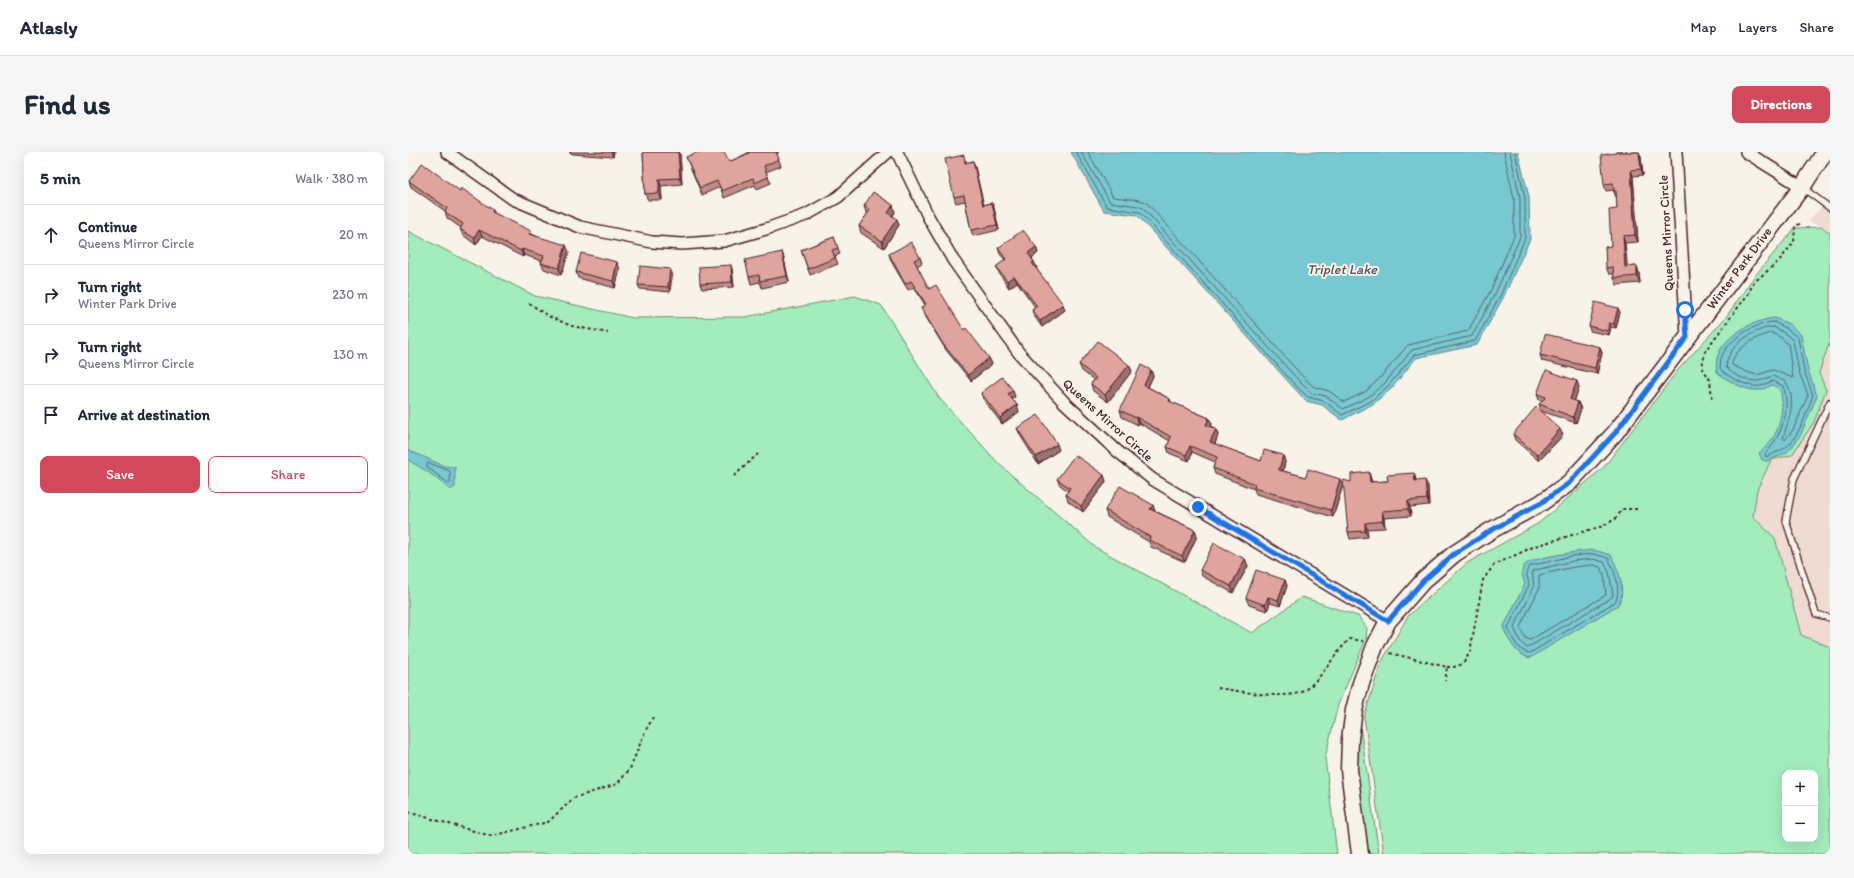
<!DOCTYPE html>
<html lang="en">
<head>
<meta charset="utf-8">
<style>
	body { margin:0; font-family:Itim,sans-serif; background:#f6f6f7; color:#1f2937 }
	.controls { position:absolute; right:12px; bottom:12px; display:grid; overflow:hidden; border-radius:8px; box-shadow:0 4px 16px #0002 }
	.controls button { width:36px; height:36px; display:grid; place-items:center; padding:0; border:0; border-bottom:1px solid #e0e1e3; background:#fff; color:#1f2937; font:20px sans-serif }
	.stop { position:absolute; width:12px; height:12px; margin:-9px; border:3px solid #1a73e8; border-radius:50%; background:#fff }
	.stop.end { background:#1a73e8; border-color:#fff; box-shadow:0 1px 4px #0008 }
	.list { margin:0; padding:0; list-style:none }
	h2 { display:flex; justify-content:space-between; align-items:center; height:52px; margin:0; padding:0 16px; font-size:17px }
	h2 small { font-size:13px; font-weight:400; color:#747a83 }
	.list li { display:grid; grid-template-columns:26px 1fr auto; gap:12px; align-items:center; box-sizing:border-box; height:60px; padding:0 16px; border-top:1px solid #e0e1e3 }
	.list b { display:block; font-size:15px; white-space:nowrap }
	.list p { margin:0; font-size:13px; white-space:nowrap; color:#747a83 }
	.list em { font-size:13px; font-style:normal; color:#747a83 }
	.actions { display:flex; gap:8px; padding:12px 16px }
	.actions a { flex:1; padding:9px 0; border:1px solid #d1495b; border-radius:8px; text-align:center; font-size:14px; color:#d1495b }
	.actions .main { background:#d1495b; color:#fff }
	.icon { flex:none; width:22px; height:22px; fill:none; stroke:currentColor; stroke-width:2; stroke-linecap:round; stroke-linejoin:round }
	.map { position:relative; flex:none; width:1422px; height:702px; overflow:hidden; border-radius:8px }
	header { display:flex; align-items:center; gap:24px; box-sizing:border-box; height:56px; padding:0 20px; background:#fff; border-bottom:1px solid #e0e1e3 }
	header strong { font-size:19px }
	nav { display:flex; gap:22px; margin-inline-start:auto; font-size:14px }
	.intro { display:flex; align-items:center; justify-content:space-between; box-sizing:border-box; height:96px; padding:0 24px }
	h1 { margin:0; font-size:28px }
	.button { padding:10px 18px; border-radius:8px; background:#d1495b; color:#fff; font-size:14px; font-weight:700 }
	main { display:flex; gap:24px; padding:0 24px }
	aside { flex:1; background:#fff; border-radius:8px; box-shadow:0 4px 16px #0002 }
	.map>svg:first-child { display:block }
	.built { fill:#f0dbd2 }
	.green { fill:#a3edbc; stroke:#768674; fill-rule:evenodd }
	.water { fill:#77c8d1; stroke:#65848f }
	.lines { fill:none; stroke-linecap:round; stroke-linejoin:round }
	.shore { stroke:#5c636d; stroke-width:1 }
	.lane-casing { stroke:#4a1f2b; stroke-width:8 }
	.street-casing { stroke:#4a1f2b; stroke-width:14 }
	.secondary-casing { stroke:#4a1f2b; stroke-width:19 }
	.path { stroke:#4a1f2b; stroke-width:2; stroke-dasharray:3 3; stroke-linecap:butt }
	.lane { stroke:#f7f3e8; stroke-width:5.5 }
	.street { stroke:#f7f3e8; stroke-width:11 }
	.secondary { stroke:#f7f3e8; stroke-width:16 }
	.wall { fill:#bf8d87; stroke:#4a1f2b }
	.shaded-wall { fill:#9b736e; stroke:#4a1f2b }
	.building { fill:#dea49d; stroke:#4a1f2b }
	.route { stroke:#1a73e8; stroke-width:5 }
	.labels { text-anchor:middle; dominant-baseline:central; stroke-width:4; stroke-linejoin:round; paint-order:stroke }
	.street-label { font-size:13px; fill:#4a1f2b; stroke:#f7f3e8 }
	.water-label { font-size:14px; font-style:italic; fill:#58525d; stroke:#f7f3e8 }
</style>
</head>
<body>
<header>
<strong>Atlasly</strong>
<nav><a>Map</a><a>Layers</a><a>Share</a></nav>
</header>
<div class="intro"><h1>Find us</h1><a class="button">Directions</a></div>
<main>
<aside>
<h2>5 min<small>Walk · 380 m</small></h2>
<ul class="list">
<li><svg class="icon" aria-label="ahead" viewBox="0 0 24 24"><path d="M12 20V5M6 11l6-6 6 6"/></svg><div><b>Continue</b><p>Queens Mirror Circle</p></div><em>20 m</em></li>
<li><svg class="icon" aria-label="right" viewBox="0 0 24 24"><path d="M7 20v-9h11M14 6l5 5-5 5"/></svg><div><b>Turn right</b><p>Winter Park Drive</p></div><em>230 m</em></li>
<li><svg class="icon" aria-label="right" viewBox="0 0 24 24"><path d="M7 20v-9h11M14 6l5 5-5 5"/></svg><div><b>Turn right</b><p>Queens Mirror Circle</p></div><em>130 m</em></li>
<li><svg class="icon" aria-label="arrive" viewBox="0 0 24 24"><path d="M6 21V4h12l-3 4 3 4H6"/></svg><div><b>Arrive at destination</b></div></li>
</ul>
<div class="actions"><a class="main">Save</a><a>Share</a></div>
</aside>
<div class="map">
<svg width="1422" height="702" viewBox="0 0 1422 702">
	<rect width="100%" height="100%" fill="#f7f3e8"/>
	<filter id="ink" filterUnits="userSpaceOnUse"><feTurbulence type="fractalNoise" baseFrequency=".025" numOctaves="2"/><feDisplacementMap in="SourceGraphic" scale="8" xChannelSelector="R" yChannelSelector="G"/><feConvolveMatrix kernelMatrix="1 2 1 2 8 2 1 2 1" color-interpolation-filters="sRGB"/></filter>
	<g filter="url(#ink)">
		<g class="built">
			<polygon points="1422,46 1422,81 1414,75 1400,69"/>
			<polygon points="1422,189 1422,495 1393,483 1367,386 1345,366 1349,338 1363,308 1384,303 1418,238 1411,221"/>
		</g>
		<g class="green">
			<path d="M 1414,75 L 1422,81 L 1422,189 L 1411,221 L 1418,238 L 1406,270 L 1384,303 L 1363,308 L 1349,338 L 1345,365 L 1367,386 L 1393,483 L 1422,495 L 1422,702 L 976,702 L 956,565 L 973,511 L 1000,464 L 1059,411 L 1131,371 L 1196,315 L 1270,218 L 1318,165 L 1345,126 L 1387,76 ZM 1377,621 L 1407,621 L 1407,687 L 1377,687 Z"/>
			<polygon points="0,79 127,144 225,166 337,165 447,144 473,153 531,246 592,313 687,395 844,481 894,445 950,464 959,476 958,487 930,553 917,606 929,702 0,702"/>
			<polygon points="951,567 971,702 958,702 947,617"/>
		</g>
		<g class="water">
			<polygon points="663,0 1110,0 1121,45 1122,87 1096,144 1069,193 1008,206 983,237 965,252 934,268 914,253 898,249 886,236 729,63 696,59"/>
			<path d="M 1367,166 L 1381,172 L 1393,183 L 1400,218 L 1409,244 L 1393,282 L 1384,295 L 1378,301 L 1359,309 L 1354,308 L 1351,301 C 1356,297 1361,292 1364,287 C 1373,275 1377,249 1371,236 L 1364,233 C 1360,235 1356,237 1352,238 C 1338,240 1318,228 1308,219 C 1309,214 1308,207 1310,203 C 1318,182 1346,168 1367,166 Z"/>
			<polygon points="0,298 36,314 47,315 47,335 42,338 23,322 0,308"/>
			<path d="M 1186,398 L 1203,403 C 1210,417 1219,438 1210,453 L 1122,506 C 1106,502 1102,489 1095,476 L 1117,432 C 1115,426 1112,420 1116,414 C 1122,405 1174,399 1186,398 Z"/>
		</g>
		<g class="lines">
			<g class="shore">
				<polyline points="668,0 699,55 732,60 888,234 900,245 916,249 934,263 963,249 980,234 1006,203 1067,189 1093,142 1117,86 1117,46 1107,0"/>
				<polyline points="673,0 702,50 730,54 735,56 892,230 903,241 918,244 935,257 960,245 977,231 1004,198 1064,184 1088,140 1112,85 1112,46 1102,0"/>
				<polyline points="680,0 705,45 732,48 739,51 896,226 906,235 921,239 936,250 957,240 972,226 1000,193 1060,179 1083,138 1106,84 1106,47 1096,0"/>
				<path d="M 1366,170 L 1378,176 L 1390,186 L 1396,219 L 1405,243 C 1400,257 1389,291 1375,297 C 1370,300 1364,302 1358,305 L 1357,302 C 1373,285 1384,257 1375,234 L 1365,229 C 1360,230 1357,233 1352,234 C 1342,236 1318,225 1312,216 C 1313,212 1312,207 1314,204 C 1322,186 1347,171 1366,170 Z"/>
				<path d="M 1366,175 L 1375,180 L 1385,188 L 1391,220 L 1400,243 L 1385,278 L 1377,288 L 1375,286 C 1381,267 1389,248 1378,230 L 1365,224 C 1360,225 1355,229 1349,229 C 1339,229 1324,223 1318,215 C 1319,194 1346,176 1366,175 Z"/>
				<path d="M 1364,181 L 1372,185 L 1380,192 L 1385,226 L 1365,218 L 1349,223 L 1339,220 L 1324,213 C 1323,199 1351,182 1364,181 Z"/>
				<polygon points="21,311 42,319 42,331 40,331 19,315 19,312"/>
				<path d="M 1186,402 L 1200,406 C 1206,417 1214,438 1207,450 L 1122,501 C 1110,500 1104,486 1100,476 L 1121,433 C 1121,426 1115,421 1122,414 L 1164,404 Z"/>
				<polygon points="1185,407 1196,410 1201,420 1205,443 1203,446 1119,496 1112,489 1106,476 1126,435 1124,419 1165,409"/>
				<polygon points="1185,413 1192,415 1196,422 1198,443 1122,488 1117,486 1112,475 1131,437 1131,423 1166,415"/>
			</g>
			<g class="lane-casing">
				<g id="lane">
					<polyline points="1395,36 1422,56"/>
					<polyline points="1422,250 1386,327 1378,369 1408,462 1422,466"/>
				</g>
			</g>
			<g class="street-casing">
				<g id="street">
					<polyline points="39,0 105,47 172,75 244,90 274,92 316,89 358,77 398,63 430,45 480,0"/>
					<polyline points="489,0 521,66 545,108 611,201 656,250 708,298 744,327 980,469"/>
					<polyline points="1268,0 1279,185"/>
					<polyline points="1338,0 1394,35"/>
				</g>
			</g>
			<g class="secondary-casing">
				<polyline id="secondary" points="952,702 941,618 942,587 946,558 953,531 967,494 980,469 1015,429 1046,402 1082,379 1133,351 1161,331 1207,281 1394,35 1417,0"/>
			</g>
			<g class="path">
				<polyline points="121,151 140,164 164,174 200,181"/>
				<polyline points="1304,246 1302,228 1294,215 1297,199 1341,141 1345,131 1371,109 1386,90 1387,74 1394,71"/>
				<polyline points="326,324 350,302"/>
				<polyline points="982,501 1039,515 1037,529"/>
				<polyline points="1039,515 1046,515 1055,512 1062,500 1075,428 1086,413 1127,394 1195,374 1207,367 1215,357 1232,357"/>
				<path d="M 810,536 C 830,539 882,549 898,538 C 903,534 907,529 911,525 C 922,512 930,498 942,487 L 955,489"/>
				<polyline points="0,660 83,684 140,670 166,646 209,632 222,617 236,582 245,565"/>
			</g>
			<use href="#lane" class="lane"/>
			<use href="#street" class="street"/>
			<use href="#secondary" class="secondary"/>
		</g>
		<g class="wall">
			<polygon points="161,0 206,0 205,5 165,2"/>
			<polygon points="235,0 271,0 272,2 274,32 253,34 254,48 240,48 237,42"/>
			<polygon points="340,0 371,0 369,2 373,14 358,20 363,31 349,37 347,33 316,46 312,35 294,43 278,5 321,10 340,1"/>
			<polygon points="1208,0 1231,0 1233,5 1235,23 1225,24 1230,90 1217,91 1219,115 1229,114 1231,121 1232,131 1209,133 1206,126 1206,122 1201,122 1198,116 1203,94 1209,57 1209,45 1208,45 1205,38 1198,39 1196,32 1208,1"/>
			<polygon points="558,8 558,11 565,9 567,15 575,53 584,51 586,56 591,78 565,84 563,78 557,49 548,51 546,45"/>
			<polygon points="1,29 52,39 85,58 87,62 124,82 161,100 153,123 136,117 133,111 134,109 116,103 115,105 74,84 68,93 55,83 52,77 53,76 39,66 37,59 3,35"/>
			<polygon points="456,54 487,60 485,64 491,73 476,96 453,81 451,74 460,61 458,60"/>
			<polygon points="426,85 432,102 427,104 430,112 402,123 393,98"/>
			<polygon points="628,95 630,101 624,106 629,116 628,116 657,158 634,175 626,164 624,158 627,155 609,130 601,136 591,121 588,115 597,108 592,102 590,96"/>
			<polygon points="374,100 376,107 381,130 354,136 352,130 343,132 341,125"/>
			<polygon points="481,102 512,105 514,111 509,114 521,137 556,178 581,206 584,212 563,229 538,198 516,162 513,156 517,153 506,135 500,138 483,109"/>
			<polygon points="323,113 324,117 326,135 294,137 292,132"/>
			<polygon points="212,117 207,136 170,126 168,120"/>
			<polygon points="264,121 262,140 232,137 230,133"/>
			<polygon points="1212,160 1208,176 1203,175 1201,183 1182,179 1181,174"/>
			<polygon points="1192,195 1194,201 1189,222 1134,209 1132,203"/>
			<polygon points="671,212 721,213 724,219 700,250 685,239 683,232 686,228 674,219"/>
			<polygon points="743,218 745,224 740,235 762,247 763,250 801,266 804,272 803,274 808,277 810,283 807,292 853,309 875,303 877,310 875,319 898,325 935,333 925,365 848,342 846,337 807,322 805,316 807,310 784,300 781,309 761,301 759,295 762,289 731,271 730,273 714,265 712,258"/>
			<polygon points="1171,235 1166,249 1170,250 1173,257 1168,271 1133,259 1131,252 1134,249 1131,248 1129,242"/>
			<polygon points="573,241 607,245 604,247 609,253 611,260 594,272 575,247"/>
			<polygon points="609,276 651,298 630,312 612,283"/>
			<polygon points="1105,282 1155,283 1131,309 1107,288"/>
			<polygon points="696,323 698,330 675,360 660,349 658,342 660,339 652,333 649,327"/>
			<polygon points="963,327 964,330 1008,327 1008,328 1020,334 1021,353 1002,355 1003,364 976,366 977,376 959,377 960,385 942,387 940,380 943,330"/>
			<polygon points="697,358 747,359 787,378 789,384 777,410 743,395 741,390 699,365"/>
			<polygon points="837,407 840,414 825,441 794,424 792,418"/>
			<polygon points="877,428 879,434 872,454 862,451 859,459 841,453 838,446"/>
		</g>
		<g class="shaded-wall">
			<polygon points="203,0 206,0 205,5"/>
			<polygon points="270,0 271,0 272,2 274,32 272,26"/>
			<polygon points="1231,0 1233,5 1235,23 1233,17"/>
			<polygon points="565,9 567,15 577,58 575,53"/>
			<polygon points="1223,18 1225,24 1230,90 1227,83"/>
			<polygon points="251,27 253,34 254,48 251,41"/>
			<polygon points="584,51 586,56 591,78 589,73"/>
			<polygon points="485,53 487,60 482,67 480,61"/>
			<polygon points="489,67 491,73 476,96 474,89"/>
			<polygon points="71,78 74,84 68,93 66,86"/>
			<polygon points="1215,84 1217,91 1220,121 1217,115"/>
			<polygon points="158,93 161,100 153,123 151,116"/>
			<polygon points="628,95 630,101 622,107 620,101"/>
			<polygon points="114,97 116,103 115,105 113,99"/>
			<polygon points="374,100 376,107 381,130 379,124"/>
			<polygon points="209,110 212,117 207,136 205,129"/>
			<polygon points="626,110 629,116 626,118 624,111"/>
			<polygon points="323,113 324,117 326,135 324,130"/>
			<polygon points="1229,114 1231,121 1232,131 1229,124"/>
			<polygon points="262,117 264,121 262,140 260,135"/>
			<polygon points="606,124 609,130 601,136 599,129"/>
			<polygon points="655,152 657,158 634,175 632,169"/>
			<polygon points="1210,156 1212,160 1208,176 1206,172"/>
			<polygon points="1201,171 1203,175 1201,183 1199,179"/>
			<polygon points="1192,195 1194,201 1189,222 1187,216"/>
			<polygon points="581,206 584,212 563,229 560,223"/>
			<polygon points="721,213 724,219 700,250 697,243"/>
			<polygon points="743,218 745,224 738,239 736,233"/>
			<polygon points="1169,229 1171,235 1165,254 1162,247"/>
			<polygon points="605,238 607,245 602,248 600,242"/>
			<polygon points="1170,250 1173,257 1168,271 1165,265"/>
			<polygon points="609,253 611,260 594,272 592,266"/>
			<polygon points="728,265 731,271 730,273 728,266"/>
			<polygon points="801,266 804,272 801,279 798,273"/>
			<polygon points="808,277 810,283 805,297 802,290"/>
			<polygon points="1152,277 1155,283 1131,309 1129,303"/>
			<polygon points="649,292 651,298 630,312 628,305"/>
			<polygon points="782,294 784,300 781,309 778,303"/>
			<polygon points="875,303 877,310 873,324 871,318"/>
			<polygon points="961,320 963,327 964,337 962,330"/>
			<polygon points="1006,321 1008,327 1009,335 1007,329"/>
			<polygon points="696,323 698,330 675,360 673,354"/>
			<polygon points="932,327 935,333 925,365 923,358"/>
			<polygon points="1017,328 1020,334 1021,353 1019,347"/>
			<polygon points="1000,349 1002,355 1003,364 1000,357"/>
			<polygon points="745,353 747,359 742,357"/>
			<polygon points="974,359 976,366 977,376 975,369"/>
			<polygon points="957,371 959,377 960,385 957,379"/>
			<polygon points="787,378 789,384 777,410 774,404"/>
			<polygon points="837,407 840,414 825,441 823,434"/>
			<polygon points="877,428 879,434 872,454 870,448"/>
			<polygon points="860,445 862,451 859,459 857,453"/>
		</g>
		<g class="building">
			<polygon points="235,0 270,0 272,26 251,27 251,41 237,42"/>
			<polygon points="289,0 316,0 321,10 341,1 340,0 368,0 371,7 356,14 360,25 347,31 345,26 314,39 309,29 292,36 278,5"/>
			<polygon points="1208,0 1231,0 1233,17 1223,18 1227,83 1215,84 1217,115 1229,114 1229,124 1206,126 1205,115 1198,116 1197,95 1203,94 1201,58 1209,57 1208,39 1206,39 1205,31 1196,32 1193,3 1208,1"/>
			<polygon points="556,3 557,11 565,9 575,53 584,51 589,73 563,78 556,43 546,45 537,7"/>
			<polygon points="14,11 52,39 53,36 85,58 84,60 123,79 121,82 158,93 151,116 133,111 136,104 114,97 113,99 71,78 66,86 52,77 55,72 37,60 39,56 1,29"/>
			<polygon points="465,40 485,53 480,61 489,67 474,89 451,74 462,58 456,54"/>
			<polygon points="615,78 628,95 620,101 626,110 624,111 655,152 632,169 624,158 629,154 606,124 599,129 588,115 598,107 590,96"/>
			<polygon points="426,85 430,96 424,98 427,106 400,117 393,98"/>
			<polygon points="503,90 512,105 506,108 521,137 528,133 556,178 558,176 581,206 560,223 535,192 513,156 518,152 503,129 497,132 481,102"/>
			<polygon points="374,100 379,124 352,129 351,123 341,125 337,108"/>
			<polygon points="173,101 209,110 205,129 168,120"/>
			<polygon points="323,113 324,130 292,132 291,115"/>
			<polygon points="232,114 262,117 260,135 230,133"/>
			<polygon points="1187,150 1210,156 1206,172 1201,171 1199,179 1181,174"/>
			<polygon points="1137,182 1192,195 1187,216 1132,203"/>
			<polygon points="690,189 721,213 697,243 683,232 688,226 671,212"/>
			<polygon points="733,213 743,218 736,233 762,247 761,249 801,266 798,273 808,277 802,290 853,309 856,298 875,303 871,318 898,325 900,317 932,327 923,358 846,336 847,332 805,316 809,305 782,294 778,303 759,295 763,285 728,265 728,266 712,258"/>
			<polygon points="1138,218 1169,229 1162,247 1170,250 1165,265 1131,252 1138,245 1129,242"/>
			<polygon points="594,225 605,238 600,242 609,253 592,266 573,241"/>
			<polygon points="1128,255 1152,277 1129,303 1105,282"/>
			<polygon points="630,263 649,292 628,305 609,276"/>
			<polygon points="667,303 696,323 673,354 658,342 662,336 649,327"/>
			<polygon points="961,320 962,330 980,329 979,323 1006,321 1007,329 1017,328 1019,347 1000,349 1000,357 974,359 975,369 957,371 957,379 940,380 935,328 943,330 943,322"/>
			<polygon points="712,334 745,353 742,357 787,378 774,404 741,388 742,385 697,358"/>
			<polygon points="806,391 837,407 823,434 792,418"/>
			<polygon points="848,418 877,428 870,448 860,445 857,453 838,446"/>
		</g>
	</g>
	<g class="lines" filter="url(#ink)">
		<polyline class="route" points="790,355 980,469 1015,429 1046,402 1082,379 1133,351 1161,331 1207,281 1279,185 1277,158"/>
	</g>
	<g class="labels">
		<g class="street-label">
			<text transform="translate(1258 81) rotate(-93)">Queens Mirror Circle</text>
			<text transform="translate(1331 116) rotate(-53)">Winter Park Drive</text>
			<text transform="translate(700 268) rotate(42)">Queens Mirror Circle</text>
		</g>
		<g class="water-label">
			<text x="934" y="117">Triplet Lake</text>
		</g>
	</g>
</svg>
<div class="controls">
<button>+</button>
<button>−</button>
</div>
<div class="stop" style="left:1277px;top:158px"></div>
<div class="stop end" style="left:790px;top:355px"></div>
</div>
</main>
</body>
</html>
